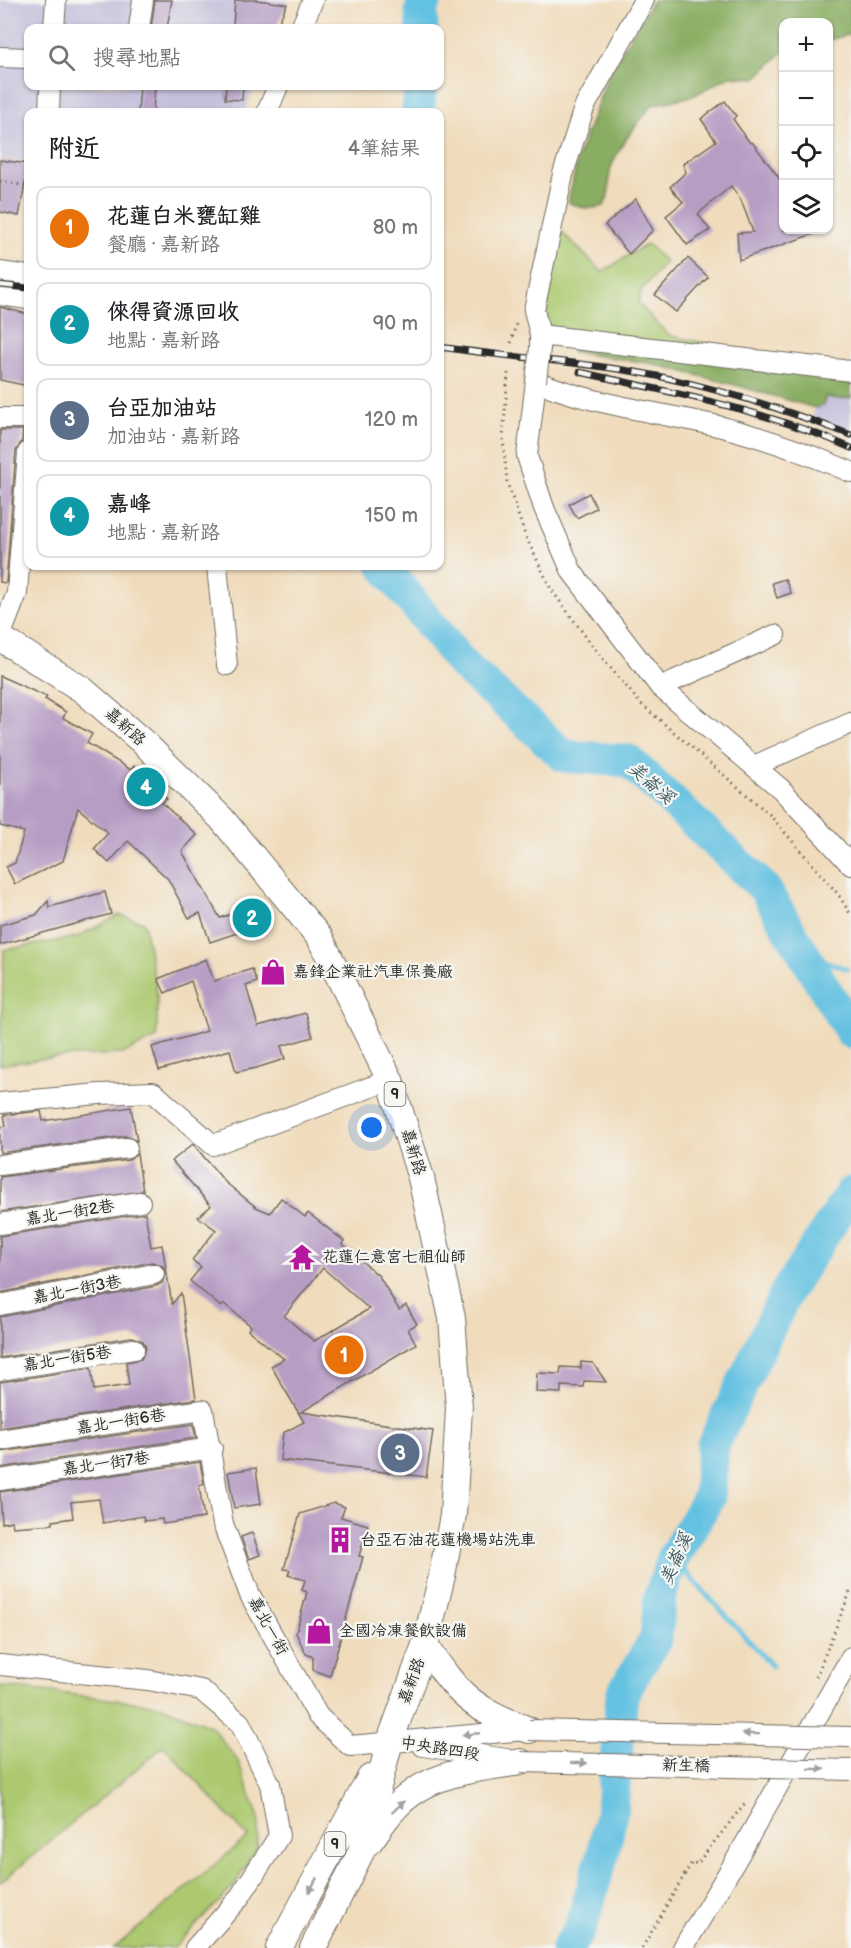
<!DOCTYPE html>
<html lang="zh-TW">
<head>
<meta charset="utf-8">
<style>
	body { margin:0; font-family:"Balsamiq Sans","LXGW WenKai TC",sans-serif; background:#f6f6f6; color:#202124 }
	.controls { position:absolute; right:18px; top:18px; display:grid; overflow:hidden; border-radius:12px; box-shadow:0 2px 4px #0004 }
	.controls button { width:54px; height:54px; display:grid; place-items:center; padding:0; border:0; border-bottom:2px solid #e0e0e0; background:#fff; color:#202124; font:30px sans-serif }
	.you { position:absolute; left:372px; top:1128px; width:21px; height:21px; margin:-15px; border:4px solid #fff; border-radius:50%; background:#1a73e8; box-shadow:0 0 0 9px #1a73e833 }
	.badge { display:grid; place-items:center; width:39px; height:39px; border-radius:50%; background:#b5179e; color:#fff; font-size:20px; font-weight:700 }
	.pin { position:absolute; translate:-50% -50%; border:3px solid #fff; box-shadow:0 2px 6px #0006 }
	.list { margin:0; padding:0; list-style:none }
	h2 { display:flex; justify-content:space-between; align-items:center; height:78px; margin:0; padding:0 24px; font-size:26px }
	h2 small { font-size:20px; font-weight:400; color:#757577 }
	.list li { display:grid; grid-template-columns:39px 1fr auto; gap:18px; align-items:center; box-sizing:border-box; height:84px; margin:0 12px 12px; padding:0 12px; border:2px solid #e0e0e0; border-radius:12px }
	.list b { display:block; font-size:22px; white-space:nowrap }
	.list p { margin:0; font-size:20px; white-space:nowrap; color:#757577 }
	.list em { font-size:20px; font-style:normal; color:#757577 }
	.icon { flex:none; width:33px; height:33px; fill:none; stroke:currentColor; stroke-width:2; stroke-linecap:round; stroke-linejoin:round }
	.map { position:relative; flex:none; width:851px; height:1948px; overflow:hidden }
	.search { position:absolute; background:#fff; box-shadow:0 2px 4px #0004; left:24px; top:24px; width:420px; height:66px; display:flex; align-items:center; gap:15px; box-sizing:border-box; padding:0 21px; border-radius:12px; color:#757577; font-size:22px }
	.panel { position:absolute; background:#fff; box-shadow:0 2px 4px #0004; left:24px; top:108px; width:420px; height:462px; border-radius:12px }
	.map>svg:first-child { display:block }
	.industrial { fill:#c5c0da }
	.green { fill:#acc970; stroke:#6c7a4e; stroke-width:1.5 }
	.forest { fill:#89ad62; stroke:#5a6c46; stroke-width:1.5 }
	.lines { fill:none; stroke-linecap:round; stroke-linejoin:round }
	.stream { stroke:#63c1e1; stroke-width:5 }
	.river { stroke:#63c1e1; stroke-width:33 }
	.building { fill:#b69dc4; fill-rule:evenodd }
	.minor-casing { stroke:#70695e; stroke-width:22 }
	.major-casing { stroke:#70695e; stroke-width:28 }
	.path { stroke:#70695e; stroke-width:3; stroke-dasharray:1.5 4.5; stroke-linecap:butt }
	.minor { stroke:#fff; stroke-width:20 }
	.major { stroke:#fff; stroke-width:26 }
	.rail-casing { stroke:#2b2b2b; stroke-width:7 }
	.rail { stroke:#f6f6f2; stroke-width:4.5; stroke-dasharray:14; stroke-linecap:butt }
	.minor-bridge-casing { stroke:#70695e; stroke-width:22; stroke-linecap:butt }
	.minor-bridge { stroke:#fff; stroke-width:20 }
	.oneway { fill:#a0a0a0 }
	.labels { text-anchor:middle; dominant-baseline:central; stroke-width:4.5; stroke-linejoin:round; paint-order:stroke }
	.shield { fill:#f6f6f2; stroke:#686867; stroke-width:1.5 }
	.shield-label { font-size:15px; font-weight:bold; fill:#2b2b2b }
	.street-label { font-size:16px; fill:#2b2b2b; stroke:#f6f6f2 }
	.poi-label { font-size:16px; fill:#2b2b2b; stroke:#f6f6f2; text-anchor:start }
	.water-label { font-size:18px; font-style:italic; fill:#3c5862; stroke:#f6f6f2 }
</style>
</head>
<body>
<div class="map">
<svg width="851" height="1948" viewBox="0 0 851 1948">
	<rect width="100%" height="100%" fill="#f6f6f2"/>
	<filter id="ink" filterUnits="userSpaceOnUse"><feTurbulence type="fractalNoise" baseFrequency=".0167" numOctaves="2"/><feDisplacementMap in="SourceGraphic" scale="12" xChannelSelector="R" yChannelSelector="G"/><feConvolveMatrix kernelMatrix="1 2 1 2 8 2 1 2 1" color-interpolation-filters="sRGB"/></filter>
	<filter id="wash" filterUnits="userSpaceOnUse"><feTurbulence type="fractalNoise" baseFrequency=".008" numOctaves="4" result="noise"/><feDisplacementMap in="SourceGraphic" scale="24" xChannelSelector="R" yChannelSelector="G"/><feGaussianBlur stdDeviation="1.35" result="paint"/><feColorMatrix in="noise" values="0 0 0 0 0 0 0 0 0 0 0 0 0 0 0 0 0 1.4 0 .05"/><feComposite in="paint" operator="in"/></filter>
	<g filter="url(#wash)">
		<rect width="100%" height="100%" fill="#f0dcbc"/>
		<g class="industrial">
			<polygon points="0,0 288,0 275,28 28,28 28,86 254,86 245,112 28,112 28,161 0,159"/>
			<polygon points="826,396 836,399 851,398 851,431 812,417 815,408 823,405"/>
		</g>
		<g class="green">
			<polygon points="560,230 602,272 647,244 666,262 641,291 638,303 668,335 749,353 559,332 546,324 541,313"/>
			<polygon points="119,915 144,922 157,995 157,1038 122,1054 57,1057 0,1065 4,950 77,937"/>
			<polygon points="0,1686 159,1705 211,1726 238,1761 259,1818 257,1848 233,1887 174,1948 114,1948 248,1837 164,1746 0,1883"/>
		</g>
		<g class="forest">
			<path d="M 653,0 L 851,0 L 851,34 L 829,40 L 828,22 L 784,22 L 783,52 L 756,78 L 730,76 L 693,96 L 652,105 C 639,122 620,144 612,165 C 606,180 613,190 604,206 C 591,209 581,209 568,202 L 579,153 L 610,71 Z"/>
			<polygon points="574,345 851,377 851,398 836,399 826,396 823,405 815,408 739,386 649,363 571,352"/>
		</g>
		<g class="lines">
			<g class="stream">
				<polyline points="803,953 847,969"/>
				<polyline points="673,1558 772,1666"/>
			</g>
			<g class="river">
				<polyline points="422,28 421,9 426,0"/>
				<polyline points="418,112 421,86"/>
				<polyline points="384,566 462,664 564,756 629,761 764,888 851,1032"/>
				<polyline points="567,1948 581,1927 604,1850 612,1808 622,1694 656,1638 660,1596 673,1558 709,1497 713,1445 787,1291 851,1193"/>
			</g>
		</g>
		<g id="blocks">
			<g class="building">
				<polygon points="155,0 172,0 167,28 151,28"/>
				<polygon points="235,0 257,0 287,4 276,28 233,25"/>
				<polygon points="140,86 155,86 153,112 138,112"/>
				<polygon points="226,86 243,86 242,100 225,99"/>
				<polygon points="725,101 736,116 733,119 750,143 752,142 783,183 783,230 819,230 819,232 739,260 737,233 753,232 741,200 731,186 698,214 710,230 687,245 666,216 683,202 670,187 686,172 683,164 716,141 701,119"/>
				<polygon points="0,160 28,164 28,180 26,179 19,216 0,212"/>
				<polygon points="636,199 653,230 629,254 605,225"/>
				<polygon points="688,258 708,277 676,312 655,295"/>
				<polygon points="0,307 28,314 28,386 0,380"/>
				<polygon points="0,430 23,430 22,441 16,451 6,583 0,582"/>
				<polygon points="589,493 596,508 577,518 569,504"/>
				<polygon points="785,579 791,593 777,598 772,583"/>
				<polygon points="0,676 47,697 45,699 66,712 63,718 92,734 87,743 131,770 134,766 167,799 162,803 197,835 182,851 220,918 260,904 267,923 210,942 200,913 189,918 168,879 128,841 109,863 94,849 108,833 78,808 63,861 15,884 6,867 15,863 24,832 0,826"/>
				<polygon points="105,892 111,914 0,945 0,925 36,915 48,901 49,907"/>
				<polygon points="206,959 214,981 252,969 257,982 246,986 258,1026 306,1013 313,1037 281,1046 285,1059 256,1068 236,1072 230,1050 159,1070 152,1047 207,1031 191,981 165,993 158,979"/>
				<polygon points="131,1107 137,1141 125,1136 0,1153 0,1127 6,1126 4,1115 41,1111 43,1121"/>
				<path d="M 193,1144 L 225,1182 L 256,1207 L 270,1213 L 281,1198 L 305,1217 L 308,1213 L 344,1241 L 342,1244 L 379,1276 L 399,1310 L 406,1305 L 417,1324 L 408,1329 L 416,1344 L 301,1412 L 433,1431 L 426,1477 L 280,1460 L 283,1433 L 304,1422 L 271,1366 L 284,1359 L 248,1330 L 251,1326 L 224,1304 L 221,1307 L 190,1281 L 201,1267 L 192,1260 L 216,1230 L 198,1217 L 211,1206 L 172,1161 ZM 323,1268 L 369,1309 L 314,1341 L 284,1316 Z"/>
				<polygon points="137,1154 143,1191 0,1212 0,1177 129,1160"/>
				<polygon points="145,1213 151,1247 162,1245 172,1304 181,1293 196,1399 0,1428 0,1382 91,1368 94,1390 129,1385 126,1362 141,1359 146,1348 143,1341 132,1337 0,1358 0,1317 156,1286 162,1283 166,1272 163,1266 152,1262 0,1293 0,1236"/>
				<polygon points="581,1362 593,1363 606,1382 584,1381 583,1387 561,1386 561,1393 536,1392 537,1373 560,1374 561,1367 581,1368"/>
				<polygon points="193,1424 196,1438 0,1468 0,1452"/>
				<polygon points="200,1462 204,1484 199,1485 204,1518 163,1524 162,1519 144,1521 143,1516 103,1523 99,1499 71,1502 73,1518 53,1521 53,1524 13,1527 12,1521 2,1523 0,1492"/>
				<polygon points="256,1468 261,1504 234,1508 228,1472"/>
				<polygon points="334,1503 345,1507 341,1517 368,1525 359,1556 363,1557 330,1676 313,1670 313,1657 306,1654 296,1633 307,1592 302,1590 305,1580 288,1575 290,1570 284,1569 300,1514"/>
				<polygon points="252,1533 260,1555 249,1559 241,1537"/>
			</g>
		</g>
	</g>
	<g filter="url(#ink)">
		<use href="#blocks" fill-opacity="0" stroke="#70695e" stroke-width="1.5"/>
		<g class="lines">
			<g class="minor-casing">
				<g id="minor">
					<polyline points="54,28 56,0"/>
					<polyline points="139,28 143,0"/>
					<polyline points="301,28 313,0"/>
					<polyline points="0,57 28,58"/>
					<polyline points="49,112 50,86"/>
					<polyline points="267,112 278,86"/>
					<polyline points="0,272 28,276"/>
					<polyline points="0,295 28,299"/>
					<polyline points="540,335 851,371"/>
					<polyline points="540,348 540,335 534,310 563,174 584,108 644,0"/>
					<polyline points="0,418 28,418"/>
					<path d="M 851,472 C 809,454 766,438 722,427 C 660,412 595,406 536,381 L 527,456 L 544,508 L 572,572 L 660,687 L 781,789 L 851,865"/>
					<polyline points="217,566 227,665"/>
					<polyline points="0,637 17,593 28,452"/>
					<polyline points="660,687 775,635"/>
					<polyline points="754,766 851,723"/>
					<polyline points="0,1103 99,1094 153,1092 213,1145 390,1080"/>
					<polyline points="0,1165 127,1148"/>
					<polyline points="0,1224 140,1202"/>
					<polyline points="0,1305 154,1274"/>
					<polyline points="0,1370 134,1349"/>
					<polyline points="0,1440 203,1410 223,1524 250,1595 318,1716 350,1746 526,1730"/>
					<polyline points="0,1480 212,1448"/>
					<polyline points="0,1665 148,1680 201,1690 240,1723 270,1784 279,1836 239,1898 195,1948"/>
					<polyline points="423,1746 506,1759"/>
					<polyline points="683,1948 736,1860 851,1657"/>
				</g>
			</g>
			<g class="major-casing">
				<g id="major">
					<polyline points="0,638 83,690 144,743 221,818 320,938 390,1080 421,1178 452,1318 459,1408 453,1515 442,1576 425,1645 390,1741 361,1852 313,1948"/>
					<path d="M 425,1645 C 460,1697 470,1707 529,1730"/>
					<path d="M 369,1842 C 377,1832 384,1819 394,1809 C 427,1772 475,1769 521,1762"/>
					<polyline points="279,1948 370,1778"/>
				</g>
			</g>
			<g class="path">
				<polyline points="0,181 28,186"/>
				<polyline points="511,343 517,320"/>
				<polyline points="508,373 503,438 507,482 525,535 551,589 594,648 640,703 769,814 838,894 851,915"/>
				<polyline points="816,1677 851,1590"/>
				<polyline points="642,1948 692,1862 697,1864 745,1803"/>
			</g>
			<use href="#minor" class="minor"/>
			<use href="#major" class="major"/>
			<g class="rail-casing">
				<g id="rail">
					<polyline points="0,285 28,288"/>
					<path d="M 440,347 C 514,358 589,362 662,377 C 727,391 789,411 851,435"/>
					<path d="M 580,372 C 672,393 764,409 851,448"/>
				</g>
			</g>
			<use href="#rail" class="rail"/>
			<g class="minor-bridge-casing">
				<g id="minor-bridge">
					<polyline points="536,381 540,348"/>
					<polyline points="529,1730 851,1737"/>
					<polyline points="521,1762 851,1770"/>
				</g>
			</g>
			<use href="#minor-bridge" class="minor-bridge"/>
		</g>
		<defs><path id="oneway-solid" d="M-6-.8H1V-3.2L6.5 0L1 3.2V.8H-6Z" transform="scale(1.5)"/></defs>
		<g class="oneway">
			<use href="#oneway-solid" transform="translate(471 1734) rotate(175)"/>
			<use href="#oneway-solid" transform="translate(751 1734) rotate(-179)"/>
			<use href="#oneway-solid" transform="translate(579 1763) rotate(1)"/>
			<use href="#oneway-solid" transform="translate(816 1769) rotate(1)"/>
			<use href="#oneway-solid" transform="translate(398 1807) rotate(-44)"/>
			<use href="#oneway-solid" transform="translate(313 1885) rotate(118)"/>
		</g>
	</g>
	<defs>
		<g id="shop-bare" transform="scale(2.07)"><path d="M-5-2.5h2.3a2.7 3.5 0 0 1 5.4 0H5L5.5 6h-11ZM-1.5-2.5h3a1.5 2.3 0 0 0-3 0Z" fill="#b5179e" stroke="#f6f6f2" stroke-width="2.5" paint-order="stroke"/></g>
		<g id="temple-bare" transform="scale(2.07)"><path d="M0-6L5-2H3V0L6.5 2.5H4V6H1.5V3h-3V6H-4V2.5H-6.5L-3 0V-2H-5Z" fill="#b5179e" stroke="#f6f6f2" stroke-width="2.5" paint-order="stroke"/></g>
		<g id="building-bare" transform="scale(2.07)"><path d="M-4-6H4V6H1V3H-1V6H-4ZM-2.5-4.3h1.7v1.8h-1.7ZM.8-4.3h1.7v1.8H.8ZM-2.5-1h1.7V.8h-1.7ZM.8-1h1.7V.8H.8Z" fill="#b5179e" stroke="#f6f6f2" stroke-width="2.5" paint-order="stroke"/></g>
	</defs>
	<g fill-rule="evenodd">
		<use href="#shop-bare" x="273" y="972"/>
		<use href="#temple-bare" x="302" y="1257"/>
		<use href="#building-bare" x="340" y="1540"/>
		<use href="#shop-bare" x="319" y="1631"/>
	</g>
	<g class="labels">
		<g class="shield">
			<rect x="384.5" y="1082" width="21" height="24" rx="4.5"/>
			<rect x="324.5" y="1832" width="21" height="24" rx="4.5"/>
		</g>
		<g class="shield-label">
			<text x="395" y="1094">9</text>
			<text x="335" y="1844">9</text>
		</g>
		<g class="street-label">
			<text transform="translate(125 727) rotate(42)">嘉新路</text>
			<text transform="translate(413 1152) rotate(73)">嘉新路</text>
			<text transform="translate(70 1213) rotate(-9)">嘉北一街2巷</text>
			<text transform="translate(77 1290) rotate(-11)">嘉北一街3巷</text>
			<text transform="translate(67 1359) rotate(-9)">嘉北一街5巷</text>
			<text transform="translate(121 1422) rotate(-9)">嘉北一街6巷</text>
			<text transform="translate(106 1464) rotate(-8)">嘉北一街7巷</text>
			<text transform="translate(268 1626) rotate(61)">嘉北一街</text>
			<text transform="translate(412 1681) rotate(-70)">嘉新路</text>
			<text transform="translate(440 1749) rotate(9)">中央路四段</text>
			<text transform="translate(686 1766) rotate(1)">新生橋</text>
		</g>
		<g class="poi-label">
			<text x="293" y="972">嘉鋒企業社汽車保養廠</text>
			<text x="322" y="1257">花蓮仁意宮七祖仙師</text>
			<text x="360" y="1540">台亞石油花蓮機場站洗車</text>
			<text x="339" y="1631">全國冷凍餐飲設備</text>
		</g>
		<g class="water-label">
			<text transform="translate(651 783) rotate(41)">美崙溪</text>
			<text transform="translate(676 1559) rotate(-66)">美崙溪</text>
		</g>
	</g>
</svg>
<div class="controls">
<button>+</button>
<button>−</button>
<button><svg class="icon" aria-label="locate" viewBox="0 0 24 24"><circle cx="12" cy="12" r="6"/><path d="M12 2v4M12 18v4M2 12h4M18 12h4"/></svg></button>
<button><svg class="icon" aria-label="layers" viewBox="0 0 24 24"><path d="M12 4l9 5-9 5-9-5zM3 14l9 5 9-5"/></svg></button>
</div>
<div class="you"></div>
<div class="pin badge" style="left:344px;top:1355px;background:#e8710a">1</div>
<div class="pin badge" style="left:252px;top:918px;background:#0f9aa8">2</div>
<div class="pin badge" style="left:400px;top:1453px;background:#5c6f8a">3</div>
<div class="pin badge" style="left:146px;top:787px;background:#0f9aa8">4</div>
<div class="search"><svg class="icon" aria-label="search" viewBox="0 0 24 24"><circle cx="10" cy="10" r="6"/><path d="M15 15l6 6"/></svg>搜尋地點</div>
<section class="panel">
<h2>附近<small>4筆結果</small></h2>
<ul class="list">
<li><span class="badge" style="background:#e8710a">1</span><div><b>花蓮白米甕缸雞</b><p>餐廳 · 嘉新路</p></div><em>80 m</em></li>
<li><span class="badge" style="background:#0f9aa8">2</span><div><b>倈得資源回收</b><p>地點 · 嘉新路</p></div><em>90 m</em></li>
<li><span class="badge" style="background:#5c6f8a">3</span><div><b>台亞加油站</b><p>加油站 · 嘉新路</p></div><em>120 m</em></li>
<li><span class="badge" style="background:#0f9aa8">4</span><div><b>嘉峰</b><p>地點 · 嘉新路</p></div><em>150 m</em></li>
</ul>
</section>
</div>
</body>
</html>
